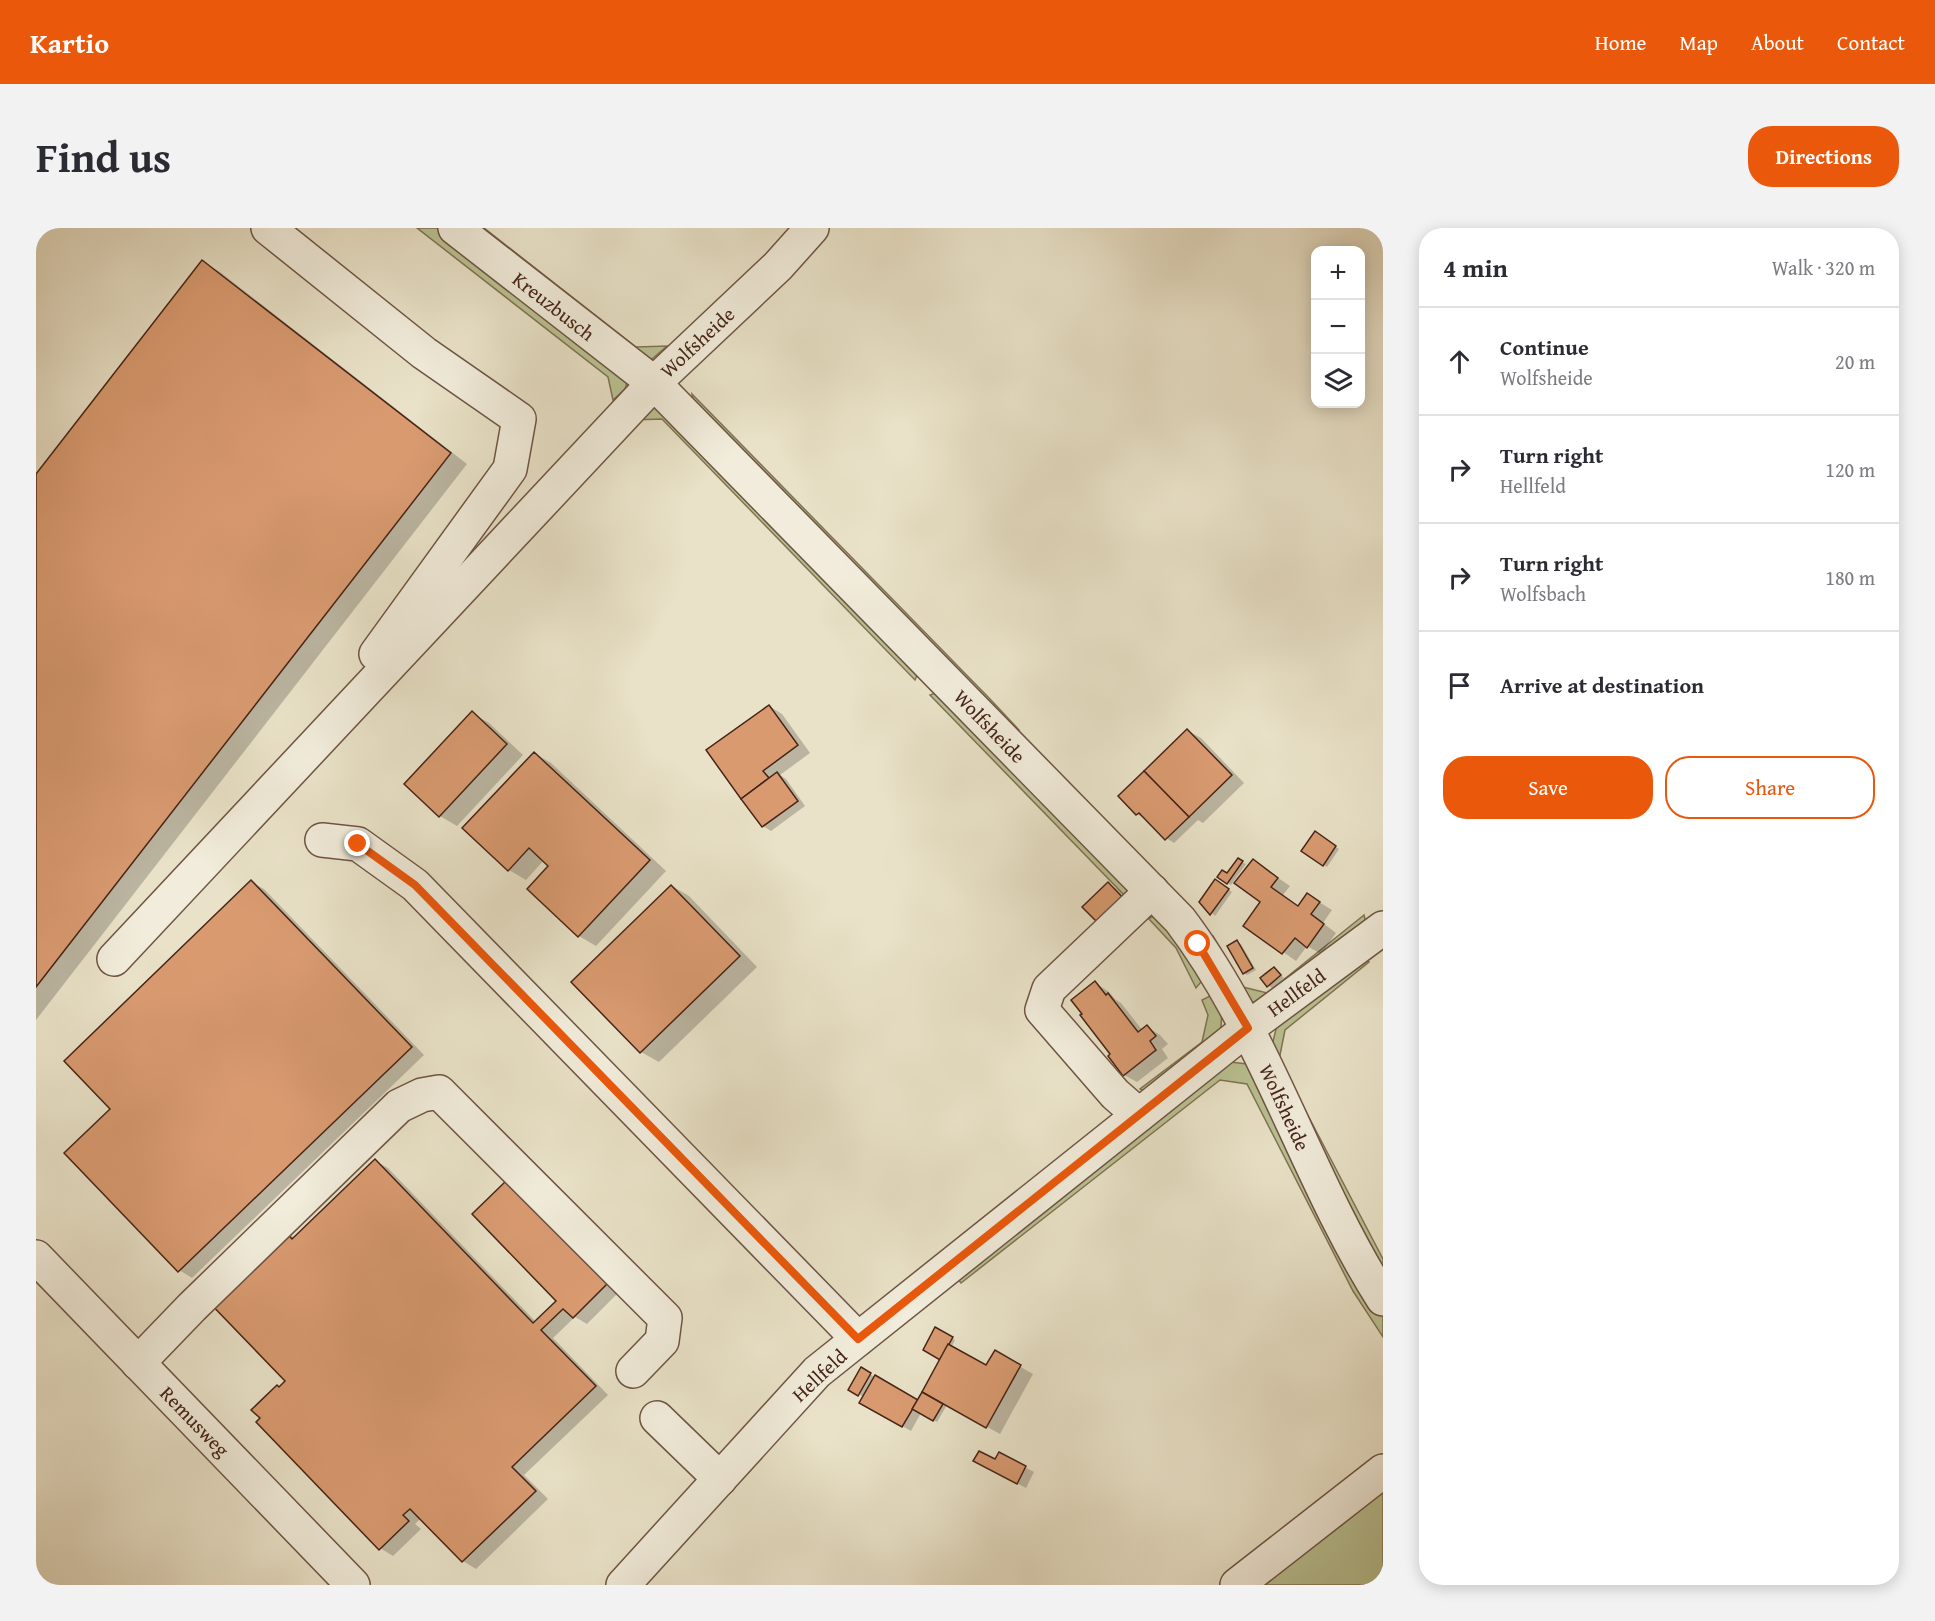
<!DOCTYPE html>
<html lang="en">
<head>
<meta charset="utf-8">
<style>
	body { margin:0; font-family:"Gentium Book Plus",serif; background:#f2f2f3; color:#2b2b33 }
	.controls { position:absolute; right:18px; top:18px; display:grid; overflow:hidden; border-radius:12px; box-shadow:0 3px 15px #0003 }
	.controls button { width:54px; height:54px; display:grid; place-items:center; padding:0; border:0; border-bottom:2px solid #e1e1e2; background:#fff; color:#2b2b33; font:30px sans-serif }
	.stop { position:absolute; width:18px; height:18px; margin:-14px; border:4px solid #ea580c; border-radius:50%; background:#fff }
	.stop.end { background:#ea580c; border-color:#fff; box-shadow:0 2px 6px #0008 }
	.list { margin:0; padding:0; list-style:none }
	h2 { display:flex; justify-content:space-between; align-items:center; height:78px; margin:0; padding:0 24px; font-size:26px }
	h2 small { font-size:20px; font-weight:400; color:#7c7c81 }
	.list li { display:grid; grid-template-columns:39px 1fr auto; gap:18px; align-items:center; box-sizing:border-box; height:108px; padding:0 24px; border-top:2px solid #e1e1e2 }
	.list b { display:block; font-size:22px; white-space:nowrap }
	.list p { margin:0; font-size:20px; white-space:nowrap; color:#7c7c81 }
	.list em { font-size:20px; font-style:normal; color:#7c7c81 }
	.actions { display:flex; gap:12px; padding:18px 24px }
	.actions a { flex:1; padding:14px 0; border:2px solid #ea580c; border-radius:24px; text-align:center; font-size:21px; color:#ea580c }
	.actions .main { background:#ea580c; color:#fff }
	.icon { flex:none; width:33px; height:33px; fill:none; stroke:currentColor; stroke-width:2; stroke-linecap:round; stroke-linejoin:round }
	.map { position:relative; flex:none; width:1347px; height:1357px; overflow:hidden; border-radius:24px }
	header { display:flex; align-items:center; gap:36px; box-sizing:border-box; height:84px; padding:0 30px; background:#ea580c; color:#fff }
	header strong { font-size:28px }
	nav { display:flex; gap:33px; margin-inline-start:auto; font-size:21px }
	.intro { display:flex; align-items:center; justify-content:space-between; box-sizing:border-box; height:144px; padding:0 36px }
	h1 { margin:0; font-size:42px }
	.button { padding:15px 27px; border-radius:24px; background:#ea580c; color:#fff; font-size:21px; font-weight:700 }
	main { display:flex; gap:36px; padding:0 36px }
	aside { flex:1; background:#fff; border-radius:24px; box-shadow:0 3px 15px #0003 }
	.map>svg:first-child { display:block }
	.green { fill:#bac293; stroke:#807355; stroke-width:1.5 }
	.shadow { fill:#0003 }
	.building { fill:#d99a70; stroke:#462417; stroke-width:1.5 }
	.lines { fill:none; stroke-linecap:round; stroke-linejoin:round }
	.minor-casing { stroke:#6f5443; stroke-width:36 }
	.minor { stroke:#f1ecdb; stroke-width:33 }
	.route { stroke:#ea580c; stroke-width:8 }
	.labels { text-anchor:middle; dominant-baseline:central; stroke-width:5; stroke-linejoin:round; paint-order:stroke }
	.street-label { font-size:20px; fill:#462417; stroke:#f1ecdb }
</style>
</head>
<body>
<header>
<strong>Kartio</strong>
<nav><a>Home</a><a>Map</a><a>About</a><a>Contact</a></nav>
</header>
<div class="intro"><h1>Find us</h1><a class="button">Directions</a></div>
<main>
<div class="map">
<svg width="1347" height="1357" viewBox="0 0 1347 1357">
	<rect width="100%" height="100%" fill="#e9e2c8"/>
	<filter id="stains"><feTurbulence type="fractalNoise" baseFrequency=".00333" numOctaves="4"/><feColorMatrix values="0 0 0 0 .2 0 0 0 0 .09 0 0 0 0 .02 0 0 0 .5 -.17"/></filter>
	<radialGradient id="worn" r=".72"><stop offset=".6" stop-color="#630" stop-opacity="0"/><stop offset="1" stop-color="#630" stop-opacity=".3"/></radialGradient>
	<g class="green">
		<polygon points="381,0 406,0 584,139 591,155 589,161 577,172 572,149"/>
		<polygon points="433,0 448,0 600,119 631,118 616,131 603,129"/>
		<polygon points="656,166 955,472 983,502 977,509 659,182"/>
		<polygon points="622,178 884,440 879,452 626,191 598,192 610,180"/>
		<polygon points="902,464 1097,656 1090,669 894,467"/>
		<polygon points="1126,687 1169,749 1160,760 1140,720 1112,690"/>
		<polygon points="1328,687 1329,691 1328,701 1234,775 1214,774 1172,717 1177,708 1207,759 1231,765"/>
		<polygon points="1327,729 1333,734 1249,802 1243,832 1347,1031 1347,1052 1233,830 1240,801 1247,789"/>
		<polygon points="1178,766 1186,781 1185,799 1174,821 1114,867 1104,861 1166,814 1172,787 1166,772"/>
		<polygon points="1186,833 1211,836 1347,1085 1347,1109 1317,1063 1211,856 1184,852 925,1055 917,1045"/>
		<polygon points="1347,1256 1347,1357 1217,1357"/>
	</g>
	<g class="shadow">
		<polygon points="167,34 184,44 431,236 0,792 0,248"/>
		<polygon points="733,478 746,486 774,525 744,547 750,551 769,578 735,603 727,598 672,523"/>
		<polygon points="436,485 453,495 487,527 421,598 404,588"/>
		<polygon points="1152,503 1165,510 1208,555 1167,595 1162,592 1138,615 1130,610 1109,591 1101,586"/>
		<polygon points="498,525 515,535 630,643 560,718 543,708 514,638 508,632 490,652 473,642"/>
		<polygon points="1283,607 1303,621 1291,639 1267,623"/>
		<polygon points="1202,632 1210,636 1195,657 1183,649 1192,647"/>
		<polygon points="1217,633 1254,658 1247,667 1263,679 1272,667 1296,682 1287,695 1300,705 1285,726 1271,718 1260,733 1209,697 1226,674"/>
		<polygon points="1180,653 1196,664 1179,688 1165,674"/>
		<polygon points="215,654 228,661 388,827 156,1050 143,1042 76,881"/>
		<polygon points="1072,656 1081,661 1096,676 1064,695"/>
		<polygon points="636,658 653,668 721,739 623,834 605,824 537,754"/>
		<polygon points="1201,714 1205,716 1220,742 1211,747 1208,745"/>
		<polygon points="1239,741 1248,750 1236,760 1232,757"/>
		<polygon points="1059,755 1072,763 1080,772 1085,775 1107,803 1111,799 1124,807 1132,816 1126,821 1132,830 1101,854 1088,847 1076,826"/>
		<polygon points="339,933 352,940 500,1094 522,1073 471,954 583,1064 551,1096 539,1089 517,1110 572,1167 488,1247 512,1271 440,1341 427,1333 385,1290 379,1296 385,1301 357,1328 344,1320 251,1153 243,999 259,1010"/>
		<polygon points="900,1101 919,1112 915,1120 951,1140 959,1124 997,1146 964,1206 911,1177 901,1194 885,1185 875,1203 825,1175 828,1169 814,1162 825,1141 882,1174 906,1131"/>
		<polygon points="964,1226 998,1244 990,1260 948,1238 960,1233"/>
	</g>
	<g class="building">
		<polygon points="166,32 415,225 0,759 0,246"/>
		<polygon points="733,477 762,517 727,543 733,550 705,571 670,522"/>
		<polygon points="436,483 471,516 403,589 368,556"/>
		<polygon points="1151,501 1196,547 1153,589 1108,543"/>
		<polygon points="498,524 614,632 542,709 491,661 512,638 493,620 472,643 426,600"/>
		<polygon points="1108,543 1153,589 1129,612 1103,585 1100,587 1082,568"/>
		<polygon points="741,544 762,573 726,599 705,571"/>
		<polygon points="1279,603 1300,618 1287,638 1265,623"/>
		<polygon points="1202,630 1207,633 1191,656 1181,649 1186,642 1191,645"/>
		<polygon points="1217,631 1242,650 1235,659 1262,678 1271,665 1284,674 1275,686 1288,696 1271,720 1259,710 1246,726 1207,698 1224,674 1198,655"/>
		<polygon points="1179,651 1193,661 1174,687 1163,674"/>
		<polygon points="215,652 376,819 142,1044 28,925 74,881 28,833"/>
		<polygon points="1072,654 1088,671 1063,696 1046,679"/>
		<polygon points="635,657 704,728 604,825 535,754"/>
		<polygon points="1201,712 1217,740 1207,746 1191,718"/>
		<polygon points="1238,739 1245,747 1231,759 1224,750"/>
		<polygon points="1059,753 1070,767 1072,765 1102,804 1111,797 1120,808 1114,813 1120,822 1087,848 1072,828 1074,826 1044,787 1046,786 1035,772"/>
		<polygon points="339,931 497,1095 520,1073 436,986 471,952 571,1056 537,1090 527,1081 505,1102 560,1158 476,1239 500,1263 426,1334 374,1281 367,1287 373,1293 343,1322 220,1194 224,1190 215,1182 241,1157 243,1159 249,1153 168,1069 243,997 256,1011"/>
		<polygon points="899,1099 917,1109 904,1132 887,1122"/>
		<polygon points="912,1116 950,1137 959,1122 985,1137 950,1200 886,1164"/>
		<polygon points="825,1139 835,1145 822,1168 812,1162"/>
		<polygon points="839,1147 882,1172 866,1199 823,1175"/>
		<polygon points="886,1164 907,1176 897,1193 876,1181"/>
		<polygon points="943,1223 959,1231 963,1224 990,1238 981,1256 937,1233"/>
	</g>
	<g class="lines">
		<g class="minor-casing">
			<g id="minor">
				<polyline points="232,0 388,125 483,191 474,241 340,426"/>
				<path d="M 419,0 L 618,155 L 1144,692 C 1231,807 1270,950 1347,1071"/>
				<polyline points="286,612 322,616 379,657 822,1111"/>
				<polyline points="78,731 618,155 742,38 776,0"/>
				<polyline points="1103,887 1079,866 1006,782 1013,761 1116,663"/>
				<polyline points="0,1029 317,1357"/>
				<polyline points="102,1135 156,1079 363,878 386,867 403,864 629,1090 626,1113 597,1143"/>
				<polyline points="621,1190 684,1251"/>
				<polyline points="587,1357 781,1144 1212,800 1347,700"/>
				<polyline points="1201,1357 1347,1243"/>
			</g>
		</g>
		<use href="#minor" class="minor"/>
	</g>
	<g class="lines">
		<polyline class="route" points="322,616 379,657 822,1111 1212,800 1162,716"/>
	</g>
	<g class="labels">
		<g class="street-label">
			<text transform="translate(518 78) rotate(38)">Kreuzbusch</text>
			<text transform="translate(661 114) rotate(-43)">Wolfsheide</text>
			<text transform="translate(954 498) rotate(46)">Wolfsheide</text>
			<text transform="translate(1260 764) rotate(-36)">Hellfeld</text>
			<text transform="translate(1249 879) rotate(65)">Wolfsheide</text>
			<text transform="translate(783 1147) rotate(-43)">Hellfeld</text>
			<text transform="translate(159 1193) rotate(46)">Remusweg</text>
		</g>
	</g>
	<rect width="100%" height="100%" filter="url(#stains)"/>
	<rect width="100%" height="100%" fill="url(#worn)"/>
</svg>
<div class="controls">
<button>+</button>
<button>−</button>
<button><svg class="icon" aria-label="layers" viewBox="0 0 24 24"><path d="M12 4l9 5-9 5-9-5zM3 14l9 5 9-5"/></svg></button>
</div>
<div class="stop" style="left:1162px;top:716px"></div>
<div class="stop end" style="left:322px;top:616px"></div>
</div>
<aside>
<h2>4 min<small>Walk · 320 m</small></h2>
<ul class="list">
<li><svg class="icon" aria-label="ahead" viewBox="0 0 24 24"><path d="M12 20V5M6 11l6-6 6 6"/></svg><div><b>Continue</b><p>Wolfsheide</p></div><em>20 m</em></li>
<li><svg class="icon" aria-label="right" viewBox="0 0 24 24"><path d="M7 20v-9h11M14 6l5 5-5 5"/></svg><div><b>Turn right</b><p>Hellfeld</p></div><em>120 m</em></li>
<li><svg class="icon" aria-label="right" viewBox="0 0 24 24"><path d="M7 20v-9h11M14 6l5 5-5 5"/></svg><div><b>Turn right</b><p>Wolfsbach</p></div><em>180 m</em></li>
<li><svg class="icon" aria-label="arrive" viewBox="0 0 24 24"><path d="M6 21V4h12l-3 4 3 4H6"/></svg><div><b>Arrive at destination</b></div></li>
</ul>
<div class="actions"><a class="main">Save</a><a>Share</a></div>
</aside>
</main>
</body>
</html>
